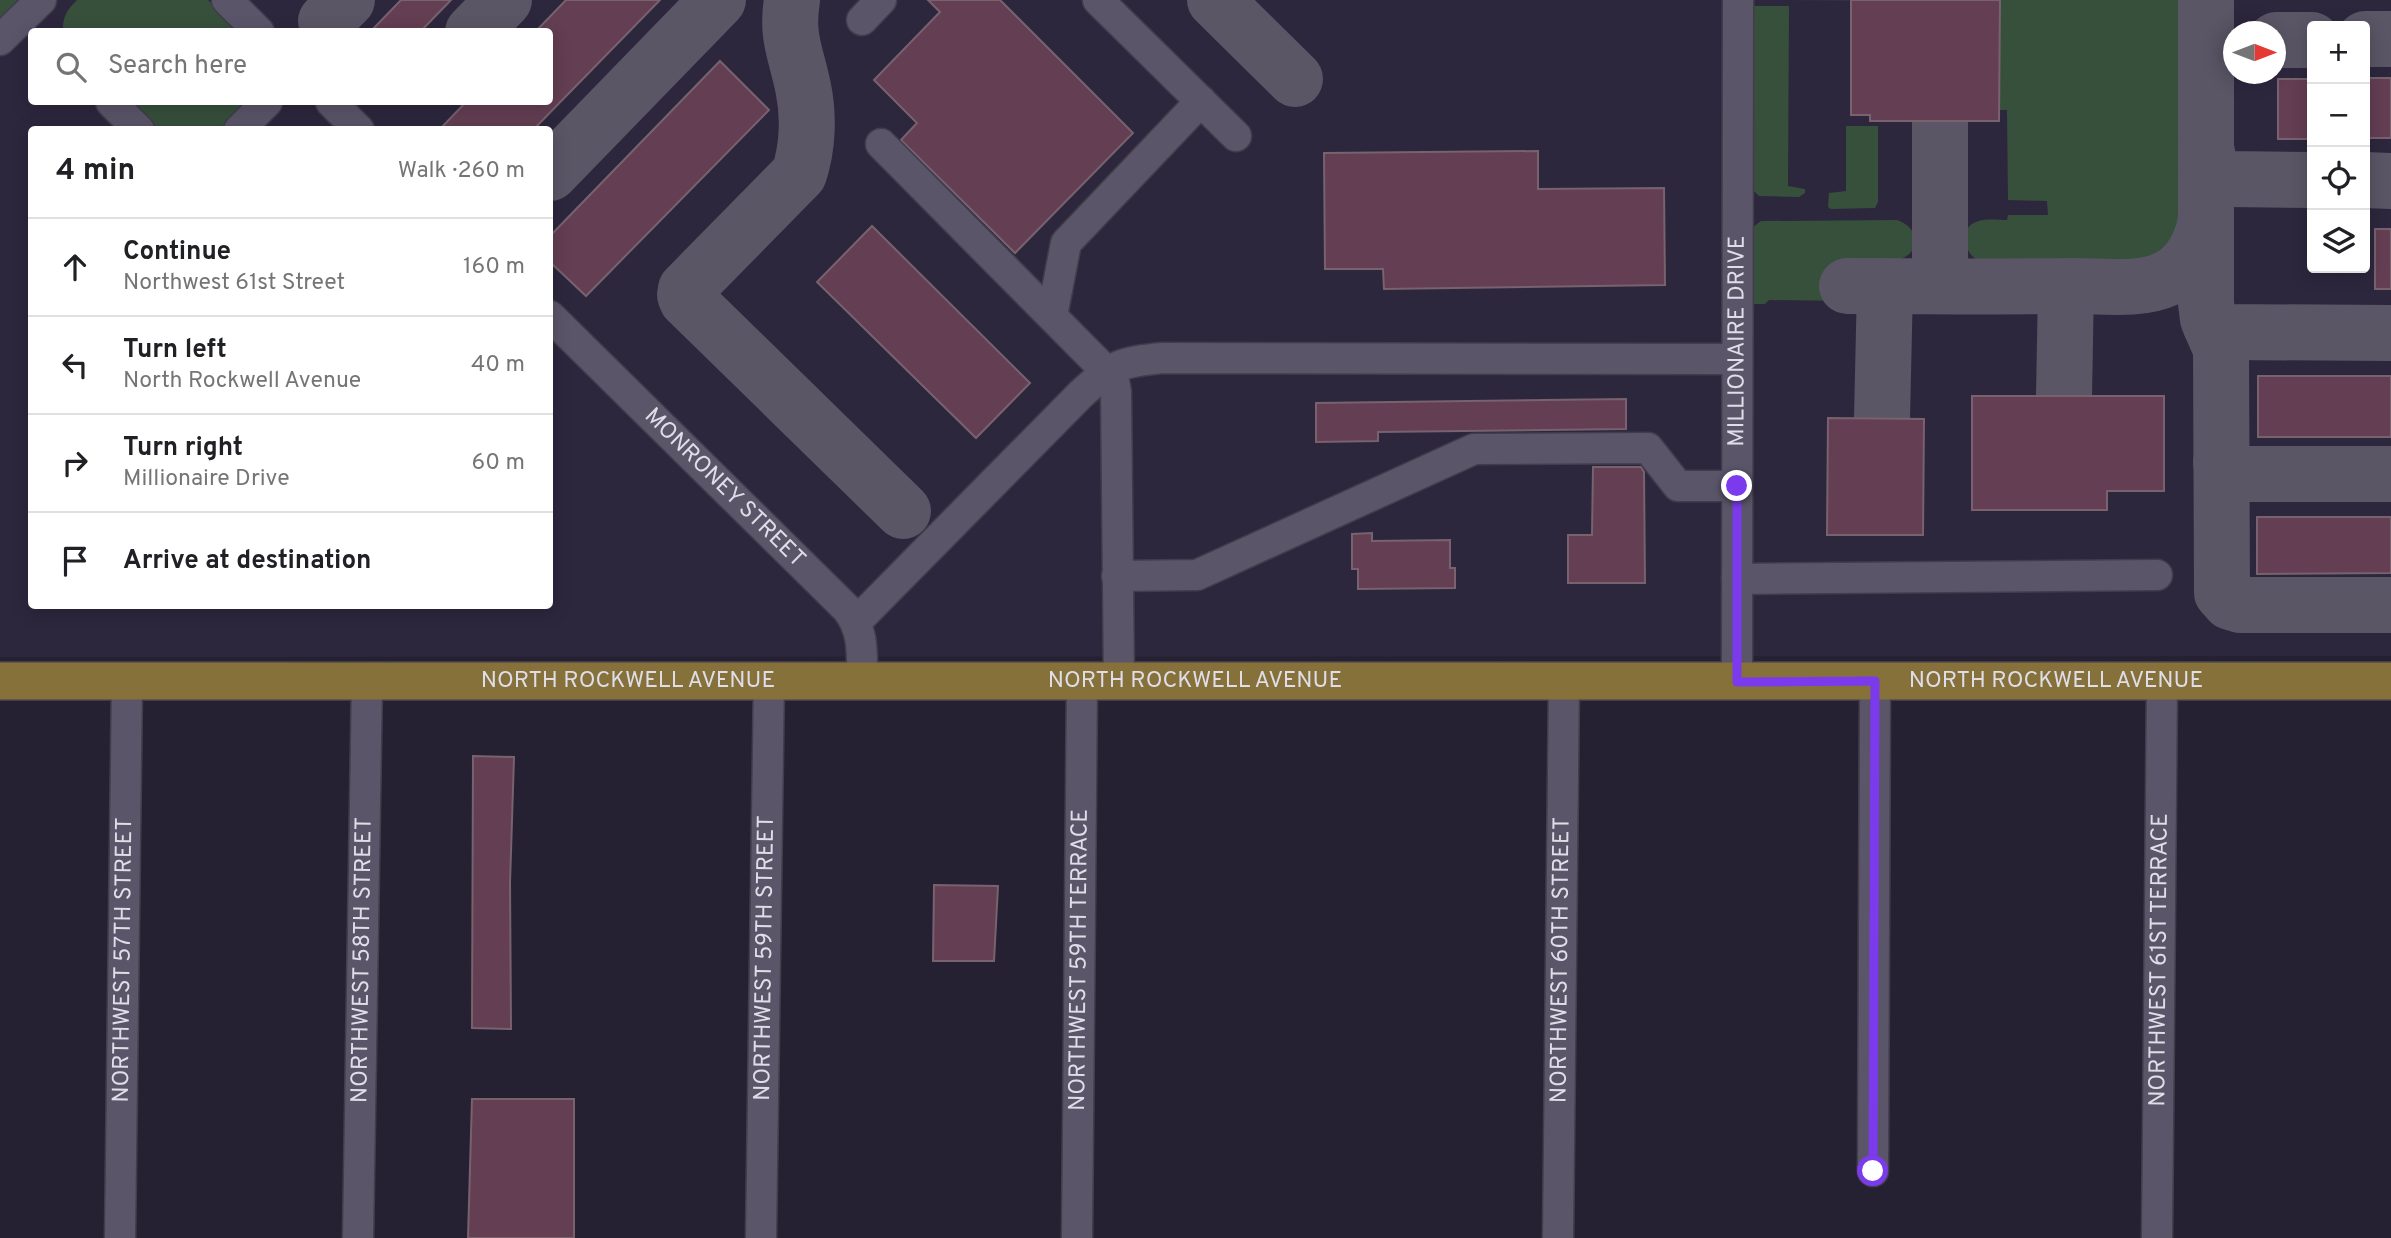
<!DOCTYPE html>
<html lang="en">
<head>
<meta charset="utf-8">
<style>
	body { margin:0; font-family:Overpass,sans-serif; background:#f6f6f6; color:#202124 }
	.controls { position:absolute; right:21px; top:21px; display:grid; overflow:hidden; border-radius:7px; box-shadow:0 4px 18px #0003 }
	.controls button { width:63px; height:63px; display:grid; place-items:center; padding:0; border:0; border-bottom:2px solid #e0e0e0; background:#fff; color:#202124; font:35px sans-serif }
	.compass { position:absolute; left:2223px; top:21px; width:63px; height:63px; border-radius:50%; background:#fff; box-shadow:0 4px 18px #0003; rotate:90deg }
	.stop { position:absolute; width:21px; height:21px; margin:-16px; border:5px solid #7c3aed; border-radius:50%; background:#fff }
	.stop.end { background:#7c3aed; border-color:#fff; box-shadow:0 2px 7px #0008 }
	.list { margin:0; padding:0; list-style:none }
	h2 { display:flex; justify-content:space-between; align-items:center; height:91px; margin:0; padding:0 28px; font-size:30px }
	h2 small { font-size:23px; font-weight:400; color:#757577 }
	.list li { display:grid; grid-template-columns:46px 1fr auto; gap:21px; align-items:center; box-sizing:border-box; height:98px; padding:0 28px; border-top:2px solid #e0e0e0 }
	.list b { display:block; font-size:26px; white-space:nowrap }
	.list p { margin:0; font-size:23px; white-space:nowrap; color:#757577 }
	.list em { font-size:23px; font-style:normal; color:#757577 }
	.icon { flex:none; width:38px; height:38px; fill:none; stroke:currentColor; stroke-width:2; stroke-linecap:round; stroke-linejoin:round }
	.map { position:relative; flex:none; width:2391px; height:1238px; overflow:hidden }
	.search { position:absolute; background:#fff; box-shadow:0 4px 18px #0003; left:28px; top:28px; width:525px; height:77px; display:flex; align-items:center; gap:18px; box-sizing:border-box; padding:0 24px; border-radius:7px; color:#757577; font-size:26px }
	.panel { position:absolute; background:#fff; box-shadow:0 4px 18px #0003; left:28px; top:126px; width:525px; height:483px; border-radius:7px }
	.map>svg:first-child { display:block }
	.built { fill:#2d273e; fill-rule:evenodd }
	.green { fill:#37503c }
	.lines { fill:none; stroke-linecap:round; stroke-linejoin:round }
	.taxiway { stroke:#5a5666; stroke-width:56 }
	.building { fill:#643e53; stroke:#77626d; stroke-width:2 }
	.minor-casing { stroke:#413d4b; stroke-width:33 }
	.major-casing { stroke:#413d4b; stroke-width:40 }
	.minor { stroke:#5a5569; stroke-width:30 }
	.major { stroke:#86713a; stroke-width:37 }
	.route { stroke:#7c3aed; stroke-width:9 }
	.labels { text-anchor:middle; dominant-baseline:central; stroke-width:5; stroke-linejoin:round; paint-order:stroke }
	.street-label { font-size:23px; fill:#dfdde8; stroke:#262132 }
</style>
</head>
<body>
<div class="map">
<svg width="2391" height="1238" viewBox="0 0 2391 1238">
	<rect width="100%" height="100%" fill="#262132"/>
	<path class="built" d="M 0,0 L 2391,0 L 2391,656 L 0,657 ZM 2312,26 L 2365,26 L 2365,268 L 2312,268 ZM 32,32 L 550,32 L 550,102 L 32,102 ZM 2234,32 L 2276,32 L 2276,74 L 2234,74 ZM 32,130 L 550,130 L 550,606 L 32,606 Z"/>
	<g class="green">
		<polygon points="0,0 25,0 0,25"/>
		<path d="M 77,0 L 208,0 L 240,31 L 63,32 C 62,17 67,10 77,0 Z"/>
		<path d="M 1751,0 L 2183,0 L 2183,211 L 2180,211 C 2179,238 2160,255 2135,262 L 1980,262 C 1961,251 1957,224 1983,220 C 1991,219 2000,220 2007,220 L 2008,215 L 2048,215 L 2047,201 L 2008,200 L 2007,110 L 1999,110 L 2000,1 Z"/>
		<polygon points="1751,6 1789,6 1788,186 1805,189 1805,193 1799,197 1759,196 1752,189"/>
		<polygon points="126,102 248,102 221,130 155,129"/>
		<polygon points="1846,126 1878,126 1878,202 1875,208 1831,209 1828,207 1829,193 1846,191"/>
		<path d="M 1897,220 C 1905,223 1915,229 1915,240 C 1914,270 1867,261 1847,261 L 1847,301 L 1769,300 L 1765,304 L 1750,304 L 1751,234 L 1753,227 L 1761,221 Z"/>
	</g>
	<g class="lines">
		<g class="taxiway">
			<path d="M 792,0 C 786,37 796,53 803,87 C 809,115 808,147 799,174 L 686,289 L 685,295 L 687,300 L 903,511"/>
			<polyline points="1215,0 1295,79"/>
			<polyline points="2206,0 2206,303 2208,319 2221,349 2222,593 2230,602 2240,605 2391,605"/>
			<polyline points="326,21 347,0"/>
			<polyline points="473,32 504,0"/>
			<polyline points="2365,39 2391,39"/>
			<polyline points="2276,40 2312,40"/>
			<polyline points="1940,121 1940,286"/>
			<polyline points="2206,147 2210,169 2218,177 2229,179 2312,180"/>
			<polyline points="550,173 718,0"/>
			<polyline points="2365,180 2391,181"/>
			<path d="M 1847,286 C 1923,286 2000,287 2076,286 C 2104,286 2140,291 2166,279 C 2190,267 2202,244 2206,219"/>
			<polyline points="2211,326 2215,330 2226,332 2391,333"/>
			<polyline points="2064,396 2066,286"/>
			<polyline points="1882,418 1885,286"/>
			<polyline points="2221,462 2229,471 2241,474 2391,474"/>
		</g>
	</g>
	<g class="building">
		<polygon points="401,0 451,0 420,32 370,32"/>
		<polygon points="566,0 660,0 533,130 439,130 466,102 550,102 550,32 535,32"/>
		<polygon points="928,0 1000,0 1133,133 1015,253 901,140 917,123 874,80 940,12"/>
		<polygon points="1851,0 2000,0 1999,121 1870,121 1870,115 1851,115"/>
		<polygon points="720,61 769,110 586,296 550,262 550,236"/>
		<rect x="2365" y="78" width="26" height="60"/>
		<rect x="2278" y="79" width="34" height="60"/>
		<polygon points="1538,151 1538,189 1664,188 1665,285 1384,289 1383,269 1325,269 1324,153"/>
		<polygon points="872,226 1030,383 976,438 817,282"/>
		<rect x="2375" y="229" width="16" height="60"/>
		<rect x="2258" y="376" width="133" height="61"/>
		<polygon points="1972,396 2164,396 2164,491 2107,491 2107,510 1972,510"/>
		<polygon points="1626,399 1626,429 1378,432 1378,441 1316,442 1316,403"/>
		<polygon points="1828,418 1924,419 1923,535 1827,535"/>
		<polygon points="1593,467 1641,467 1644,472 1645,583 1568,583 1568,535 1592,535"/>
		<polygon points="2257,517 2391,517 2391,573 2257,574"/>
		<polygon points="1372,533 1372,541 1450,540 1450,568 1455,568 1455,588 1358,589 1358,569 1352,569 1352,534"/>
		<polygon points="473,756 514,757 510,883 511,1029 472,1028"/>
		<polygon points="934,885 998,886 994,961 933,961"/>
		<polygon points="472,1099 574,1099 574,1238 468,1238"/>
	</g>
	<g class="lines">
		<g class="minor-casing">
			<g id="minor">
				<polyline points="227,0 259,32"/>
				<polyline points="1098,0 1236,136"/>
				<polyline points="862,20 881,0"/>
				<polyline points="0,40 41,0"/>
				<polyline points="111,102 139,130"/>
				<polyline points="331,102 359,130"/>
				<polyline points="239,130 267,102"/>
				<polyline points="881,144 1106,371 1114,381 1116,392 1119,680"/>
				<path id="s1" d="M 550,316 L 847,609 C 864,631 862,653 862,680"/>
				<polyline points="1052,316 1066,243 1201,101"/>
				<polyline points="1117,576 1197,575 1474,449 1648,448 1678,486 1737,486"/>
				<polyline points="1737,579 2157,575"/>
				<path d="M 857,621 L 1081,394 C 1113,365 1119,362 1163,358 L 1737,359"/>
				<path id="s2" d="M 1737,682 L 1738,0"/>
				<polyline points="1873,1171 1875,681"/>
				<path id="s3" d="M 120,1238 L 127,682"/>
				<path id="s4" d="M 358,1238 L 367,680"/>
				<path id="s5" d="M 761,1238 L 769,679"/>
				<path id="s6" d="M 1077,1238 L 1082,680"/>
				<path id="s7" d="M 1558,1238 L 1564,681"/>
				<path id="s8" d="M 2157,1238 L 2162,681"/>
			</g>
		</g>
		<g class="major-casing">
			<g id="major">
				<path id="s9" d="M 0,681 L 2391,681"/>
			</g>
		</g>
		<use href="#minor" class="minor"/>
		<use href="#major" class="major"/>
	</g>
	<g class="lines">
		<polyline class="route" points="1737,486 1737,682 1875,681 1873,1171"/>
	</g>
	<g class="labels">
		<g class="street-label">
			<text stroke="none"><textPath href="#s2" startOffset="341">MILLIONAIRE DRIVE</textPath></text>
			<text stroke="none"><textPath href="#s1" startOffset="245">MONRONEY STREET</textPath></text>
			<text stroke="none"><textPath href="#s9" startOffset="628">NORTH ROCKWELL AVENUE</textPath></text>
			<text stroke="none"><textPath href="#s9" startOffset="1195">NORTH ROCKWELL AVENUE</textPath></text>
			<text stroke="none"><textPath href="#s9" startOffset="2056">NORTH ROCKWELL AVENUE</textPath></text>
			<text stroke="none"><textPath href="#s4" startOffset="278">NORTHWEST 58TH STREET</textPath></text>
			<text stroke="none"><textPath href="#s5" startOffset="280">NORTHWEST 59TH STREET</textPath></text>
			<text stroke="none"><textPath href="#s6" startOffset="278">NORTHWEST 59TH TERRACE</textPath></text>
			<text stroke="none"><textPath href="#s8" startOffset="278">NORTHWEST 61ST TERRACE</textPath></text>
			<text stroke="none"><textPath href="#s3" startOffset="278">NORTHWEST 57TH STREET</textPath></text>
			<text stroke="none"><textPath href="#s7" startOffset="278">NORTHWEST 60TH STREET</textPath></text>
		</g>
	</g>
</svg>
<div class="controls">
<button>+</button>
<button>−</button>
<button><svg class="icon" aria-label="locate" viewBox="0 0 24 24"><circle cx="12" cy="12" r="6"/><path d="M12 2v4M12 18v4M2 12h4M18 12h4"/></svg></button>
<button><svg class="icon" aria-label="layers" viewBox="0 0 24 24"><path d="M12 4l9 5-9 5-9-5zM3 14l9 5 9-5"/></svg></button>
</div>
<svg class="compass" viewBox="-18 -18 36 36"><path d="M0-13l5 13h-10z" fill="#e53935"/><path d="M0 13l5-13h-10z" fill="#757577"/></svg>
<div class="stop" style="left:1873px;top:1171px"></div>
<div class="stop end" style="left:1737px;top:486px"></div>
<div class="search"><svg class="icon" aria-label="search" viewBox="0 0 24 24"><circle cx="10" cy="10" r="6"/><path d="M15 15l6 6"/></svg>Search here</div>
<section class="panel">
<h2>4 min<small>Walk · 260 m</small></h2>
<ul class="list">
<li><svg class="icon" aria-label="ahead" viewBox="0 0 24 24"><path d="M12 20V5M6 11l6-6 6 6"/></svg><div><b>Continue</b><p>Northwest 61st Street</p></div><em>160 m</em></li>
<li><svg class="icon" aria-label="left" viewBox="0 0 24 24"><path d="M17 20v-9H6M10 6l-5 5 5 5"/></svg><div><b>Turn left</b><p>North Rockwell Avenue</p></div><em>40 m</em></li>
<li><svg class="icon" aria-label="right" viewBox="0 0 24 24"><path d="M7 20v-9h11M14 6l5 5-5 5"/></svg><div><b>Turn right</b><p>Millionaire Drive</p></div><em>60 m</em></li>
<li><svg class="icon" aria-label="arrive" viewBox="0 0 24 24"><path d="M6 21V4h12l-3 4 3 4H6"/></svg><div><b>Arrive at destination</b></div></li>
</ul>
</section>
</div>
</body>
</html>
